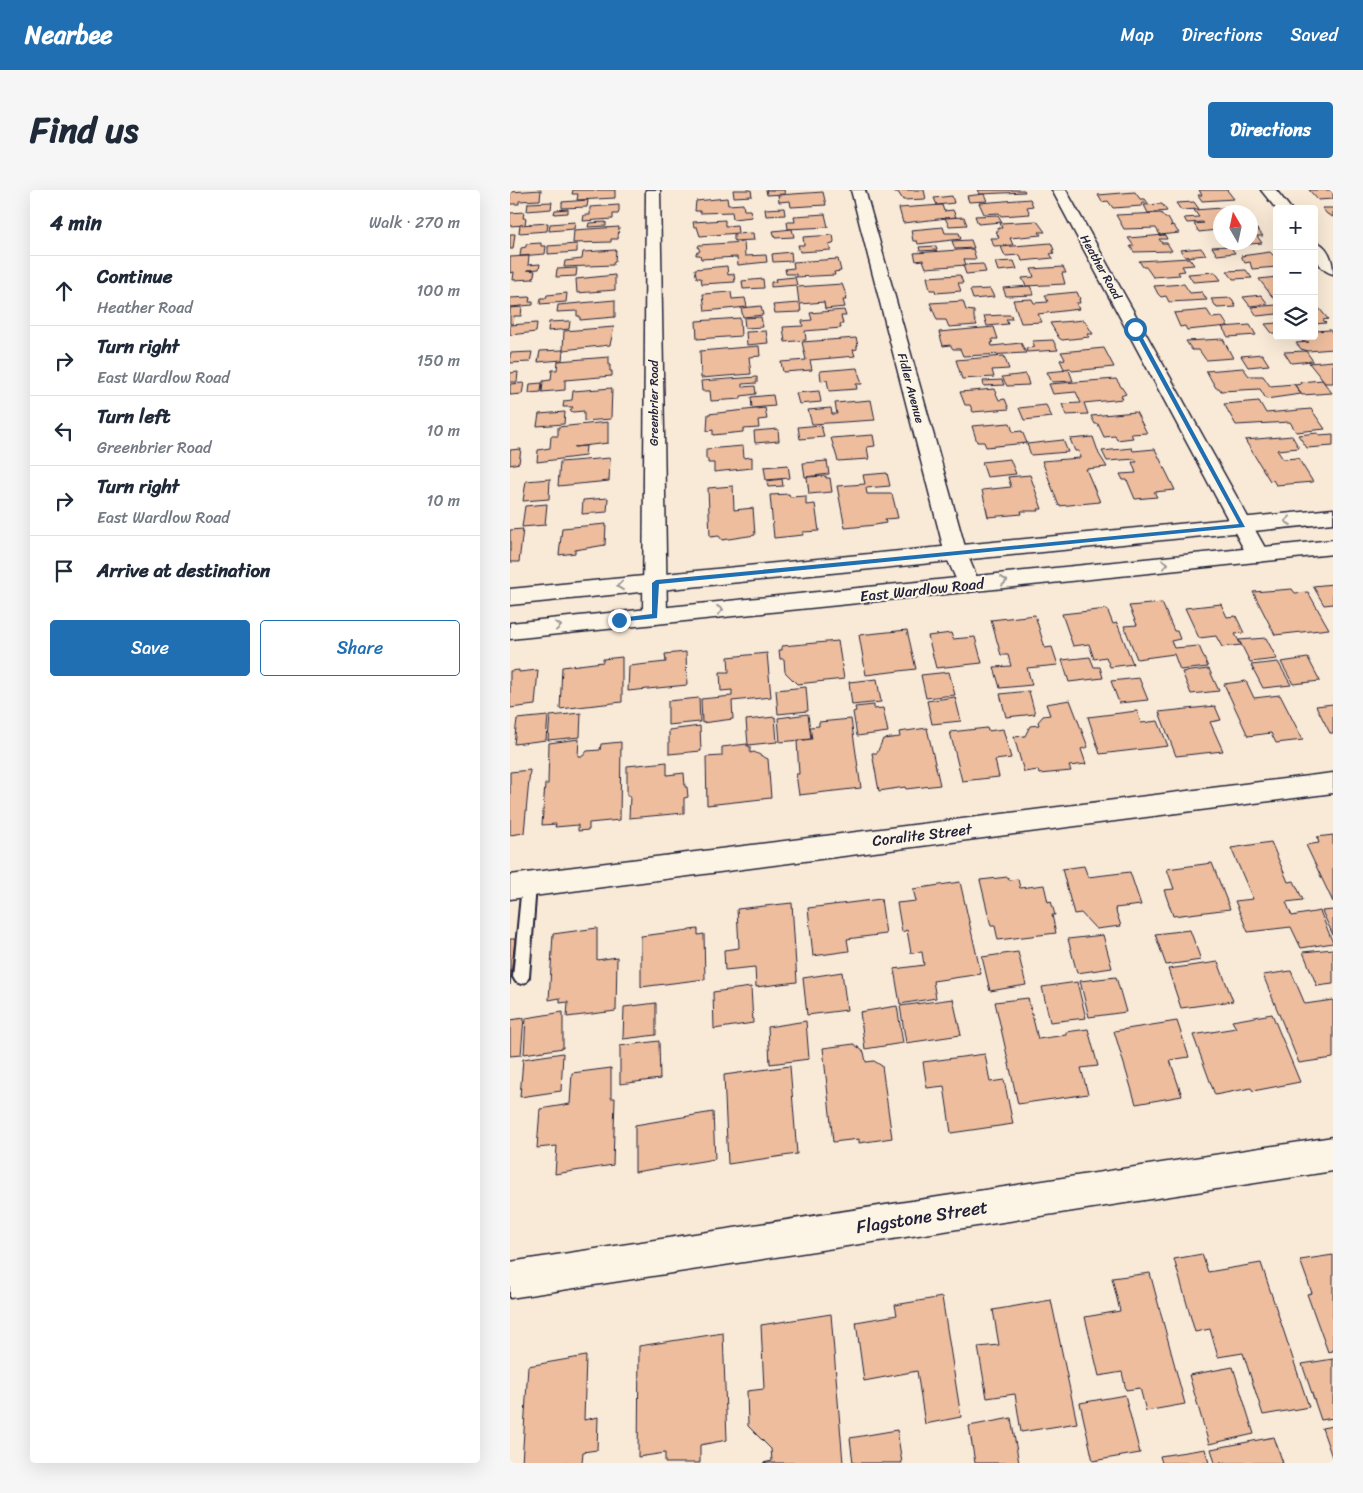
<!DOCTYPE html>
<html lang="en">
<head>
<meta charset="utf-8">
<style>
	body { margin:0; font-family:Sriracha,sans-serif; background:#f6f6f7; color:#1f2937 }
	.controls { position:absolute; right:15px; top:15px; display:grid; overflow:hidden; border-radius:5px; box-shadow:0 5px 20px #0002 }
	.controls button { width:45px; height:45px; display:grid; place-items:center; padding:0; border:0; border-bottom:1px solid #e0e1e3; background:#fff; color:#1f2937; font:25px sans-serif }
	.compass { position:absolute; left:703px; top:15px; width:45px; height:45px; border-radius:50%; background:#fff; box-shadow:0 5px 20px #0002; rotate:351deg }
	.stop { position:absolute; width:15px; height:15px; margin:-11px; border:4px solid #1f6fb2; border-radius:50%; background:#fff }
	.stop.end { background:#1f6fb2; border-color:#fff; box-shadow:0 1px 5px #0008 }
	.list { margin:0; padding:0; list-style:none }
	h2 { display:flex; justify-content:space-between; align-items:center; height:65px; margin:0; padding:0 20px; font-size:21px }
	h2 small { font-size:16px; font-weight:400; color:#747a83 }
	.list li { display:grid; grid-template-columns:32px 1fr auto; gap:15px; align-items:center; box-sizing:border-box; height:70px; padding:0 20px; border-top:1px solid #e0e1e3 }
	.list b { display:block; font-size:19px; white-space:nowrap }
	.list p { margin:0; font-size:16px; white-space:nowrap; color:#747a83 }
	.list em { font-size:16px; font-style:normal; color:#747a83 }
	.actions { display:flex; gap:10px; padding:15px 20px }
	.actions a { flex:1; padding:11px 0; border:1px solid #1f6fb2; border-radius:5px; text-align:center; font-size:18px; color:#1f6fb2 }
	.actions .main { background:#1f6fb2; color:#fff }
	.icon { flex:none; width:28px; height:28px; fill:none; stroke:currentColor; stroke-width:2; stroke-linecap:round; stroke-linejoin:round }
	.map { position:relative; flex:none; width:823px; height:1273px; overflow:hidden; border-radius:5px }
	header { display:flex; align-items:center; gap:30px; box-sizing:border-box; height:70px; padding:0 25px; background:#1f6fb2; color:#fff }
	header strong { font-size:24px }
	nav { display:flex; gap:28px; margin-inline-start:auto; font-size:18px }
	.intro { display:flex; align-items:center; justify-content:space-between; box-sizing:border-box; height:120px; padding:0 30px }
	h1 { margin:0; font-size:35px }
	.button { padding:12px 22px; border-radius:5px; background:#1f6fb2; color:#fff; font-size:18px; font-weight:700 }
	main { display:flex; gap:30px; padding:0 30px }
	aside { flex:1; background:#fff; border-radius:5px; box-shadow:0 5px 20px #0002 }
	.map>svg:first-child { display:block }
	.building { fill:#edbd9d; stroke:#22223b }
	.lines { fill:none; stroke-linecap:round; stroke-linejoin:round }
	.service-casing { stroke:#22223b; stroke-width:4 }
	.minor-casing { stroke:#22223b; stroke-width:3 }
	.secondary-casing { stroke:#22223b; stroke-width:3 }
	.service { fill:#fcf5e5; fill-rule:evenodd }
	.minor { fill:#fcf5e5; fill-rule:evenodd }
	.secondary { fill:#fcf5e5; fill-rule:evenodd }
	.oneway { stroke:#9a9698 }
	.route { fill:#1f6fb2 }
	.labels { text-anchor:middle; dominant-baseline:central; stroke-width:4; stroke-linejoin:round; paint-order:stroke }
	.far-street-label { font-size:12px; fill:#22223b; stroke:#fcf5e5 }
	.street-label { font-size:15px; fill:#22223b; stroke:#fcf5e5 }
	.near-street-label { font-size:18px; fill:#22223b; stroke:#fcf5e5 }
</style>
</head>
<body>
<header>
<strong>Nearbee</strong>
<nav><a>Map</a><a>Directions</a><a>Saved</a></nav>
</header>
<div class="intro"><h1>Find us</h1><a class="button">Directions</a></div>
<main>
<aside>
<h2>4 min<small>Walk · 270 m</small></h2>
<ul class="list">
<li><svg class="icon" aria-label="ahead" viewBox="0 0 24 24"><path d="M12 20V5M6 11l6-6 6 6"/></svg><div><b>Continue</b><p>Heather Road</p></div><em>100 m</em></li>
<li><svg class="icon" aria-label="right" viewBox="0 0 24 24"><path d="M7 20v-9h11M14 6l5 5-5 5"/></svg><div><b>Turn right</b><p>East Wardlow Road</p></div><em>150 m</em></li>
<li><svg class="icon" aria-label="left" viewBox="0 0 24 24"><path d="M17 20v-9H6M10 6l-5 5 5 5"/></svg><div><b>Turn left</b><p>Greenbrier Road</p></div><em>10 m</em></li>
<li><svg class="icon" aria-label="right" viewBox="0 0 24 24"><path d="M7 20v-9h11M14 6l5 5-5 5"/></svg><div><b>Turn right</b><p>East Wardlow Road</p></div><em>10 m</em></li>
<li><svg class="icon" aria-label="arrive" viewBox="0 0 24 24"><path d="M6 21V4h12l-3 4 3 4H6"/></svg><div><b>Arrive at destination</b></div></li>
</ul>
<div class="actions"><a class="main">Save</a><a>Share</a></div>
</aside>
<div class="map">
<svg width="823" height="1273" viewBox="0 0 823 1273">
	<rect width="100%" height="100%" fill="#f9ead7"/>
	<filter id="ink" filterUnits="userSpaceOnUse"><feTurbulence type="fractalNoise" baseFrequency=".02" numOctaves="2"/><feDisplacementMap in="SourceGraphic" scale="10" xChannelSelector="R" yChannelSelector="G"/><feConvolveMatrix kernelMatrix="1 2 1 2 8 2 1 2 1" color-interpolation-filters="sRGB"/></filter>
	<g filter="url(#ink)">
		<g class="building">
			<polygon points="31,0 30,10 9,11 9,14 0,14 0,2"/>
			<polygon points="63,0 105,0 105,8 67,10 68,4 62,4"/>
			<polygon points="223,0 241,0 242,6 224,7"/>
			<polygon points="256,0 274,0 275,4 257,5"/>
			<polygon points="384,0 414,0 416,9 393,10 388,2 384,2"/>
			<polygon points="468,0 514,0 515,2 470,4"/>
			<polygon points="689,0 717,0 724,9 692,11 688,5 692,5"/>
			<polygon points="799,0 823,0 823,9 808,10"/>
			<polygon points="313,2 316,15 281,17 280,11 269,12 268,5"/>
			<polygon points="625,2 630,9 635,9 638,13 633,13 632,16 603,18 598,11 592,12 588,5"/>
			<polygon points="474,4 477,11 459,12 457,6"/>
			<polygon points="442,6 444,13 427,15 424,8"/>
			<polygon points="217,8 218,15 233,14 234,20 240,20 242,27 223,29 222,22 190,23 190,21 185,21 186,11"/>
			<polygon points="520,9 523,16 517,17 520,24 491,26 489,23 474,24 469,13"/>
			<polygon points="78,10 77,17 52,18 52,12"/>
			<polygon points="42,12 41,19 17,21 18,13"/>
			<polygon points="684,12 689,19 671,20 666,13"/>
			<polygon points="652,14 657,21 638,23 634,15"/>
			<polygon points="109,15 109,21 108,24 103,24 103,29 73,31 74,25 80,25 80,17"/>
			<polygon points="432,15 434,21 443,20 446,27 393,33 389,18"/>
			<polygon points="726,17 730,22 711,22 711,33 703,34 707,40 689,42 684,34 694,33 692,32 677,33 674,28 689,27 684,20"/>
			<polygon points="274,18 275,25 256,26 255,19"/>
			<polygon points="812,18 823,18 823,27 817,24"/>
			<polygon points="58,19 58,23 44,24 45,20"/>
			<polygon points="14,22 13,28 16,28 15,35 0,36 0,23"/>
			<polygon points="651,23 655,28 658,28 662,35 660,36 663,35 669,43 650,45 646,38 614,39 606,25"/>
			<polygon points="315,24 318,37 278,39 277,32 285,32 284,26"/>
			<polygon points="488,25 492,32 468,34 465,26"/>
			<polygon points="454,27 457,35 439,36 435,28"/>
			<polygon points="215,30 215,36 227,35 228,43 190,46 187,37 184,37 183,32"/>
			<polygon points="527,31 535,42 529,42 531,45 500,48 503,55 484,56 480,48 489,48 486,41 489,41 488,38 492,38 490,33"/>
			<polygon points="65,32 64,39 39,41 40,34"/>
			<polygon points="96,32 96,36 78,37 79,33"/>
			<polygon points="38,33 37,41 9,43 10,35"/>
			<polygon points="109,37 108,49 101,49 101,52 63,53 64,40"/>
			<polygon points="433,37 435,43 449,43 451,49 408,54 407,51 403,51 401,40"/>
			<polygon points="282,39 284,47 265,48 263,41"/>
			<polygon points="741,39 747,39 753,46 747,46 752,53 728,55 726,52 741,52"/>
			<polygon points="243,43 244,50 224,51 224,44"/>
			<polygon points="0,44 5,44 3,59 0,59"/>
			<polygon points="323,45 324,51 323,54 319,55 321,60 290,62 288,55 294,55 293,47"/>
			<polygon points="655,45 657,49 649,49 652,53 657,53 662,61 624,62 620,56 624,56 618,48"/>
			<polygon points="461,50 464,58 445,59 442,51"/>
			<polygon points="234,52 235,66 256,65 257,72 228,75 227,67 191,69 190,65 186,65 186,63 190,61 188,57 189,55"/>
			<polygon points="31,53 31,56 36,56 35,64 10,66 11,58 16,57 16,54"/>
			<polygon points="541,53 544,60 542,60 544,63 540,64 543,68 512,71 510,65 495,66 491,57"/>
			<polygon points="67,54 67,62 38,64 38,56"/>
			<polygon points="426,56 427,60 410,61 409,57"/>
			<polygon points="720,56 725,63 707,65 702,57"/>
			<polygon points="691,58 696,65 675,67 670,60"/>
			<polygon points="463,59 466,69 454,69 456,75 416,78 413,70 406,71 404,63"/>
			<polygon points="106,60 105,72 103,73 103,75 54,77 55,71 72,69 73,62"/>
			<polygon points="281,62 282,71 263,72 262,64"/>
			<polygon points="760,62 767,69 767,77 742,79 740,72 735,73 731,66"/>
			<polygon points="19,66 18,75 30,74 29,79 17,80 25,81 23,89 3,90 4,82 0,83 0,67"/>
			<polygon points="679,68 684,75 672,76 675,81 668,82 670,85 643,87 636,77 633,77 629,71"/>
			<polygon points="328,69 331,81 324,82 325,85 286,87 286,84 276,84 275,79 284,78 283,72"/>
			<polygon points="504,71 507,79 488,81 485,72"/>
			<polygon points="473,74 476,82 456,84 453,75"/>
			<polygon points="217,76 218,85 224,84 225,92 192,94 191,88 187,88 186,85 185,79"/>
			<polygon points="553,77 556,83 552,83 555,94 516,96 512,88 524,87 521,79"/>
			<polygon points="67,78 66,86 46,87 47,79"/>
			<polygon points="736,80 742,88 723,89 717,81"/>
			<polygon points="705,82 711,90 683,92 678,84"/>
			<polygon points="105,85 105,100 67,103 66,89"/>
			<polygon points="450,85 453,93 448,93 451,101 426,103 425,100 420,100 417,87"/>
			<polygon points="285,87 287,95 261,97 261,92 266,92 265,89"/>
			<polygon points="767,87 767,109 764,109 749,89"/>
			<polygon points="253,89 254,98 233,99 232,91"/>
			<polygon points="332,94 337,107 335,107 336,110 333,110 335,117 315,119 314,112 290,114 291,122 265,123 263,115 289,113 287,97"/>
			<polygon points="674,94 680,103 692,102 697,110 659,112 656,106 651,107 648,104 644,96"/>
			<polygon points="520,96 524,105 496,106 493,98"/>
			<polygon points="480,99 484,107 463,109 460,100"/>
			<polygon points="221,102 222,109 235,108 237,117 195,121 193,104"/>
			<polygon points="567,102 570,109 569,109 570,113 566,113 569,119 528,124 532,132 511,133 503,110 522,109 524,113 538,112 535,105"/>
			<polygon points="57,103 56,112 30,114 31,108 36,108 37,105"/>
			<polygon points="751,105 758,114 740,116 733,107"/>
			<polygon points="20,107 19,112 23,112 23,115 0,117 0,108"/>
			<polygon points="721,108 726,117 707,118 701,109"/>
			<polygon points="105,110 105,127 70,130 70,126 67,126 67,121 47,122 48,115"/>
			<polygon points="453,111 456,120 464,121 464,128 467,135 439,137 436,130 427,130 420,113"/>
			<polygon points="804,112 818,129 813,130 816,133 804,134"/>
			<polygon points="767,115 767,124 747,126 741,117"/>
			<polygon points="251,116 253,125 233,127 231,118"/>
			<polygon points="12,117 11,126 4,126 3,134 0,134 0,118"/>
			<polygon points="334,120 336,126 331,126 333,134 330,134 331,138 295,141 296,150 275,152 273,137 293,136 292,131 302,130 300,123"/>
			<polygon points="697,120 702,128 712,127 718,136 677,140 675,136 670,137 664,123"/>
			<polygon points="494,125 501,125 502,129 496,129 498,134 477,136 474,126"/>
			<polygon points="251,127 253,137 235,138 234,128"/>
			<polygon points="230,128 231,146 187,149 186,131"/>
			<polygon points="574,130 583,144 577,144 579,147 552,150 549,148 540,133"/>
			<polygon points="60,131 59,139 38,141 39,132"/>
			<polygon points="27,133 26,142 0,145 0,135"/>
			<polygon points="767,133 767,143 762,143 755,134"/>
			<polygon points="740,135 746,145 718,147 712,137"/>
			<polygon points="104,137 100,155 53,160 54,141"/>
			<polygon points="484,137 488,149 482,149 483,153 481,153 482,156 511,153 516,163 453,166 450,159 443,159 440,155 433,156 429,142"/>
			<polygon points="820,140 823,144 823,159 798,161 791,159 786,153 799,152 793,152 789,146 804,146 804,141"/>
			<polygon points="256,141 258,153 237,155 236,142"/>
			<polygon points="346,148 348,155 347,156 347,159 343,160 345,166 300,170 302,180 273,182 271,172 296,170 292,152"/>
			<polygon points="713,149 723,168 696,170 689,160 682,160 676,151"/>
			<polygon points="543,150 548,160 517,162 516,158 525,157 522,151"/>
			<polygon points="249,156 250,166 239,167 241,184 191,188 190,161"/>
			<polygon points="594,158 604,177 562,181 560,178 554,179 550,170 555,169 551,162"/>
			<polygon points="53,160 52,170 28,172 30,161"/>
			<polygon points="796,161 803,171 781,173 774,162"/>
			<polygon points="22,162 20,172 0,173 0,163"/>
			<polygon points="752,164 759,175 738,177 731,166"/>
			<polygon points="494,166 499,179 482,180 484,187 452,189 446,170"/>
			<polygon points="99,167 99,175 100,175 100,181 102,181 102,186 55,190 55,200 32,202 33,191 41,190 42,180 47,180 48,171"/>
			<polygon points="823,171 823,193 815,193 799,173"/>
			<polygon points="347,178 352,194 346,194 347,199 319,201 317,190 311,191 310,181"/>
			<polygon points="733,178 739,186 753,186 760,196 784,194 791,204 756,209 750,199 711,201 709,198 706,198 696,181"/>
			<polygon points="559,180 563,191 542,192 537,182"/>
			<polygon points="8,182 7,192 0,192 0,183"/>
			<polygon points="516,184 519,195 497,196 492,187"/>
			<polygon points="247,187 247,193 232,194 232,197 245,196 246,204 231,206 231,209 201,211 200,201 192,201 191,191"/>
			<polygon points="606,189 616,204 611,206 613,209 574,213 578,224 556,225 552,214 571,213 566,202 543,204 539,194"/>
			<polygon points="492,190 494,195 474,196 473,191"/>
			<polygon points="812,190 822,203 792,205 785,195 791,194 790,192"/>
			<polygon points="14,193 12,204 0,205 0,194"/>
			<polygon points="32,193 31,202 19,203 20,194"/>
			<polygon points="102,198 101,229 74,231 74,221 63,222 60,221 63,217 53,217 54,211 62,210 63,201"/>
			<polygon points="484,199 489,210 495,209 499,219 463,222 460,215 455,215 450,202"/>
			<polygon points="309,201 311,212 289,214 286,203"/>
			<polygon points="263,205 265,216 242,218 241,207"/>
			<polygon points="361,210 365,230 302,234 298,220 321,218 322,224 327,224 325,213"/>
			<polygon points="749,211 756,223 801,219 815,239 786,242 780,232 726,235 714,214"/>
			<polygon points="536,215 542,227 514,230 509,218"/>
			<polygon points="255,218 257,229 248,230 249,238 233,239 233,242 203,245 203,240 197,241 198,224"/>
			<polygon points="55,222 54,234 27,236 29,224"/>
			<polygon points="626,222 637,243 621,244 623,248 607,250 605,246 594,247 588,234 585,234 581,226"/>
			<polygon points="98,232 98,253 64,257 76,256 75,266 27,272 28,260 40,258 41,246 48,246 48,237"/>
			<polygon points="500,233 503,242 512,241 517,253 476,257 474,252 467,252 462,236"/>
			<polygon points="311,235 314,247 290,249 288,237"/>
			<polygon points="268,239 269,251 245,253 244,241"/>
			<polygon points="808,243 809,245 823,244 823,256 797,258 788,245"/>
			<polygon points="363,245 365,256 357,257 359,269 328,271 321,248"/>
			<polygon points="782,246 789,258 767,260 773,269 788,268 803,292 766,295 763,290 760,291 735,250"/>
			<polygon points="583,247 589,264 597,277 576,279 590,312 549,316 532,271 570,268 569,261 565,261 560,249"/>
			<polygon points="553,250 558,262 521,265 517,254"/>
			<polygon points="233,256 234,268 242,267 242,278 204,282 204,273 198,273 198,269 196,269 196,259"/>
			<polygon points="622,258 623,261 645,259 665,300 644,302 647,307 625,309 617,290 613,290 610,284 626,283 622,272 627,272 625,269 597,271 592,261"/>
			<polygon points="11,259 9,273 0,275 0,260"/>
			<polygon points="100,268 99,291 48,296 50,272"/>
			<polygon points="500,269 506,284 477,287 472,272"/>
			<polygon points="317,271 319,284 295,287 293,273"/>
			<polygon points="278,275 280,288 256,290 254,277"/>
			<polygon points="377,283 380,296 356,298 357,304 382,304 388,328 375,329 376,333 365,335 335,338 327,296 355,294 353,285"/>
			<polygon points="520,285 532,319 528,319 529,321 511,321 512,324 478,327 472,300 501,297 498,287"/>
			<polygon points="316,286 316,288 320,288 322,302 299,304 297,287"/>
			<polygon points="40,289 39,309 13,311 16,291"/>
			<polygon points="272,289 273,296 258,297 257,291"/>
			<polygon points="223,296 224,320 243,318 245,345 212,350 209,346 200,347 198,298"/>
			<polygon points="279,304 280,307 296,306 296,315 305,314 309,341 293,342 293,345 264,348 260,305"/>
			<polygon points="98,308 97,322 72,324 73,310"/>
			<polygon points="37,314 35,335 12,337 15,316"/>
			<polygon points="96,334 95,355 65,360 65,363 49,365 52,338"/>
			<polygon points="13,339 9,372 0,372 0,340"/>
			<polygon points="823,394 823,414 814,415 803,396"/>
			<polygon points="782,399 785,403 798,402 819,439 765,445 743,402"/>
			<polygon points="652,413 664,441 667,441 670,449 661,451 664,458 689,456 698,477 670,480 664,464 627,469 614,436 627,435 619,416"/>
			<polygon points="711,414 717,427 726,426 734,443 725,444 731,455 712,457 706,446 689,448 675,418"/>
			<polygon points="597,419 603,434 607,433 623,474 600,477 596,467 584,469 579,454 563,456 552,424"/>
			<polygon points="525,425 535,458 542,457 548,475 517,478 522,495 490,498 484,477 501,476 498,465 491,465 481,430"/>
			<polygon points="397,440 406,479 356,485 349,445"/>
			<polygon points="441,443 443,449 465,447 472,473 426,478 418,446"/>
			<polygon points="756,448 767,469 740,472 729,450"/>
			<polygon points="328,451 334,489 287,494 275,482 274,469 270,469 269,460 272,460 272,456"/>
			<polygon points="176,462 177,495 118,501 119,476 156,472 155,464"/>
			<polygon points="257,463 261,507 222,511 223,529 192,533 191,509 222,506 222,500 211,501 210,482 219,482 218,467"/>
			<polygon points="112,467 112,512 50,519 52,477 93,472 93,469"/>
			<polygon points="580,467 584,477 590,477 593,488 559,492 552,470"/>
			<polygon points="798,468 810,491 783,494 771,472"/>
			<polygon points="768,472 781,495 753,498 741,475"/>
			<polygon points="699,479 709,501 681,504 672,482"/>
			<polygon points="9,480 9,482 28,480 25,515 0,518 0,481"/>
			<polygon points="439,482 445,505 416,508 411,485"/>
			<polygon points="629,488 638,510 609,513 601,491"/>
			<polygon points="367,489 371,512 342,515 339,492"/>
			<polygon points="736,491 744,508 770,505 793,550 766,553 761,543 738,546 714,494"/>
			<polygon points="296,497 298,521 268,524 266,500"/>
			<polygon points="519,501 525,524 496,527 490,504"/>
			<polygon points="445,507 451,531 422,534 417,511"/>
			<polygon points="189,508 190,532 158,535 158,511"/>
			<polygon points="560,510 578,557 571,559 576,574 559,576 561,581 529,584 528,580 514,582 504,547 515,546 520,536 529,535 528,532 533,526 540,525 536,514"/>
			<polygon points="823,514 823,543 820,543 806,516"/>
			<polygon points="364,515 364,519 373,518 378,542 347,546 343,522 346,521 345,517"/>
			<polygon points="705,516 711,530 700,532 713,561 666,566 649,522"/>
			<polygon points="627,521 631,533 648,531 658,556 590,564 578,527"/>
			<polygon points="71,523 70,547 38,550 40,526"/>
			<polygon points="298,524 301,549 270,552 268,528"/>
			<polygon points="38,526 36,550 4,554 7,529"/>
			<polygon points="265,527 267,552 238,555 236,530"/>
			<polygon points="341,529 351,598 289,605 286,584 289,584 287,551 302,549 300,537 309,536 309,532"/>
			<polygon points="190,536 191,561 159,564 159,540"/>
			<polygon points="417,538 430,595 396,599 395,597 369,601 362,563 367,563 373,549 390,547 389,542"/>
			<polygon points="477,538 478,541 493,539 501,568 485,570 489,587 452,591 440,542"/>
			<polygon points="69,549 68,566 73,566 77,561 90,560 91,554 111,552 110,630 79,633 79,640 68,641 68,635 45,637 46,634 32,635 35,594 38,594 39,553"/>
			<polygon points="237,554 237,556 240,556 240,563 244,562 258,569 261,608 197,615 196,567 212,566 212,557"/>
			<polygon points="157,572 157,585 174,583 175,597 177,597 178,607 174,608 174,623 119,628 120,606 117,606 117,576"/>
			<polygon points="20,580 14,643 0,645 0,582"/>
			<polygon points="823,645 823,712 796,655 809,653 807,647"/>
			<polygon points="761,652 778,692 784,691 793,710 776,712 782,726 810,721 823,753 791,758 781,737 738,742 725,711 743,709 721,658"/>
			<polygon points="702,673 720,719 663,726 654,700 664,699 657,679"/>
			<polygon points="574,676 578,687 620,682 631,715 605,718 611,736 586,739 571,723 564,724 552,679"/>
			<polygon points="498,687 499,690 508,689 510,698 534,695 538,712 541,711 545,725 542,725 546,743 488,750 485,736 481,736 470,690"/>
			<polygon points="450,692 471,784 423,791 426,808 390,814 384,779 414,775 412,762 401,763 397,740 392,742 387,713 406,711 403,699"/>
			<polygon points="371,709 376,744 337,749 339,761 303,766 298,718"/>
			<polygon points="282,713 287,792 246,797 245,777 215,780 214,760 229,758 227,719"/>
			<polygon points="823,720 823,745 812,721"/>
			<polygon points="87,738 87,770 107,767 106,821 57,827 58,812 50,813 50,808 39,810 43,744"/>
			<polygon points="188,739 188,745 194,744 195,789 131,797 131,746"/>
			<polygon points="680,740 691,770 656,775 645,744"/>
			<polygon points="593,745 602,778 567,783 558,749"/>
			<polygon points="0,749 5,749 0,795"/>
			<polygon points="823,759 823,794 807,796 793,762"/>
			<polygon points="508,762 516,795 480,801 472,767"/>
			<polygon points="708,772 723,811 671,818 658,779"/>
			<polygon points="781,781 795,814 823,810 823,868 789,873 753,785"/>
			<polygon points="332,782 337,820 297,825 293,788"/>
			<polygon points="606,787 616,822 579,827 570,791"/>
			<polygon points="567,792 576,828 540,832 532,797"/>
			<polygon points="241,797 243,833 204,839 203,802"/>
			<polygon points="518,808 528,849 556,845 556,842 578,839 588,876 571,878 578,904 508,914 485,812"/>
			<polygon points="443,809 451,845 396,853 390,816"/>
			<polygon points="146,813 146,845 113,849 114,817"/>
			<polygon points="387,816 393,853 355,859 350,822"/>
			<polygon points="53,822 53,858 14,864 16,828"/>
			<polygon points="762,824 790,892 743,901 741,898 705,905 683,845 726,838 722,831"/>
			<polygon points="14,828 11,865 0,866 0,830"/>
			<polygon points="296,831 299,869 260,874 258,837"/>
			<polygon points="667,831 679,867 660,870 672,906 626,914 604,841"/>
			<polygon points="149,851 150,889 110,894 110,856"/>
			<polygon points="344,854 354,862 356,872 364,871 372,876 382,948 349,953 349,949 323,952 313,858"/>
			<polygon points="53,863 51,901 10,907 13,869"/>
			<polygon points="475,864 480,892 494,890 503,934 441,943 434,896 417,898 413,872"/>
			<polygon points="280,876 287,964 218,974 214,885"/>
			<polygon points="101,878 101,908 105,908 103,975 45,984 47,956 27,958 30,919 60,914 62,883"/>
			<polygon points="203,922 205,969 125,982 125,935"/>
			<polygon points="692,1064 698,1082 751,1073 799,1217 753,1225 733,1163 708,1167 700,1139 685,1142 664,1069"/>
			<polygon points="823,1065 823,1161 818,1162 797,1104 802,1103 790,1070"/>
			<polygon points="640,1083 675,1214 636,1221 630,1198 616,1200 612,1182 589,1186 575,1127 610,1121 602,1088"/>
			<polygon points="432,1107 451,1227 415,1234 407,1181 354,1191 346,1132 387,1125 385,1115"/>
			<polygon points="541,1110 567,1233 511,1242 505,1204 477,1208 468,1157 489,1155 483,1120"/>
			<polygon points="321,1124 333,1273 253,1273 262,1271 261,1259 238,1236 237,1201 254,1199 251,1135"/>
			<polygon points="213,1143 217,1250 190,1255 190,1273 155,1273 155,1263 128,1267 129,1156"/>
			<polygon points="76,1166 74,1230 88,1227 87,1260 73,1262 72,1273 12,1273 18,1176"/>
			<polygon points="823,1169 823,1228 811,1230 792,1174"/>
			<polygon points="723,1177 744,1244 699,1254 679,1185"/>
			<polygon points="615,1205 630,1263 583,1271 570,1213"/>
			<polygon points="501,1228 509,1273 465,1273 459,1236"/>
			<polygon points="823,1236 823,1270 812,1238"/>
			<polygon points="387,1240 392,1273 343,1273 340,1248"/>
			<polygon points="764,1247 773,1273 705,1273 701,1259"/>
			<polygon points="695,1259 699,1273 652,1273 650,1266"/>
		</g>
		<g class="lines">
			<g class="service-casing">
				<polygon id="service" points="19,689 24,691 26,695 19,787 16,792 11,794 6,792 3,787 12,695 14,691"/>
			</g>
			<g class="minor-casing">
				<g id="minor">
					<polygon points="136,0 150,0 157,426 153,432 145,434 137,432 133,426"/>
					<polygon points="341,0 355,0 457,364 470,395 467,400 459,402 451,400 435,364"/>
					<polygon points="542,0 556,0 759,365 756,370 748,372 740,370 737,365"/>
					<polygon points="751,0 766,0 781,19 767,20"/>
					<path d="M 804,51 C 819,55 823,71 823,84 C 808,80 804,65 804,51 Z"/>
					<polygon points="823,583 823,603 0,709 0,685"/>
					<polygon points="823,947 823,981 0,1108 0,1072"/>
				</g>
			</g>
			<g class="secondary-casing">
				<g id="secondary">
					<polygon points="823,319 823,333 0,415 0,399"/>
					<polygon points="823,350 823,364 0,449 0,433"/>
				</g>
			</g>
			<use href="#service" class="service"/>
			<use href="#minor" class="minor"/>
			<use href="#secondary" class="secondary"/>
		</g>
		<defs><path id="oneway-chevron" d="M-2-3.5L2.5 0L-2 3.5" fill="none" stroke-width="1.6" stroke-linecap="round" stroke-linejoin="round" transform="scale(1.25)"/></defs>
		<g class="oneway">
			<use href="#oneway-chevron" transform="translate(778 331) rotate(174)"/>
			<use href="#oneway-chevron" transform="translate(655 374) rotate(-6)"/>
			<use href="#oneway-chevron" transform="translate(494 391) rotate(-6)"/>
			<use href="#oneway-chevron" transform="translate(110 396) rotate(174)"/>
			<use href="#oneway-chevron" transform="translate(210 420) rotate(-6)"/>
			<use href="#oneway-chevron" transform="translate(48 436) rotate(-6)"/>
		</g>
	</g>
	<polygon class="route" points="625,138 628,139 735,337 149,394 147,428 109,432 105,430 109,428 142,424 142,393 146,390 729,334 623,139"/>
	<g class="labels">
		<g class="far-street-label">
			<text transform="translate(591 77) rotate(61)">Heather Road</text>
			<text transform="translate(401 198) rotate(75)">Fidler Avenue</text>
			<text transform="translate(144 213) rotate(-90)">Greenbrier Road</text>
		</g>
		<g class="street-label">
			<text transform="translate(412 400) rotate(-6)">East Wardlow Road</text>
			<text transform="translate(412 645) rotate(-7)">Coralite Street</text>
		</g>
		<g class="near-street-label">
			<text transform="translate(412 1027) rotate(-9)">Flagstone Street</text>
		</g>
	</g>
</svg>
<div class="controls">
<button>+</button>
<button>−</button>
<button><svg class="icon" aria-label="layers" viewBox="0 0 24 24"><path d="M12 4l9 5-9 5-9-5zM3 14l9 5 9-5"/></svg></button>
</div>
<svg class="compass" viewBox="-18 -18 36 36"><path d="M0-13l5 13h-10z" fill="#e53935"/><path d="M0 13l5-13h-10z" fill="#747a83"/></svg>
<div class="stop" style="left:625px;top:139px"></div>
<div class="stop end" style="left:109px;top:430px"></div>
</div>
</main>
</body>
</html>
